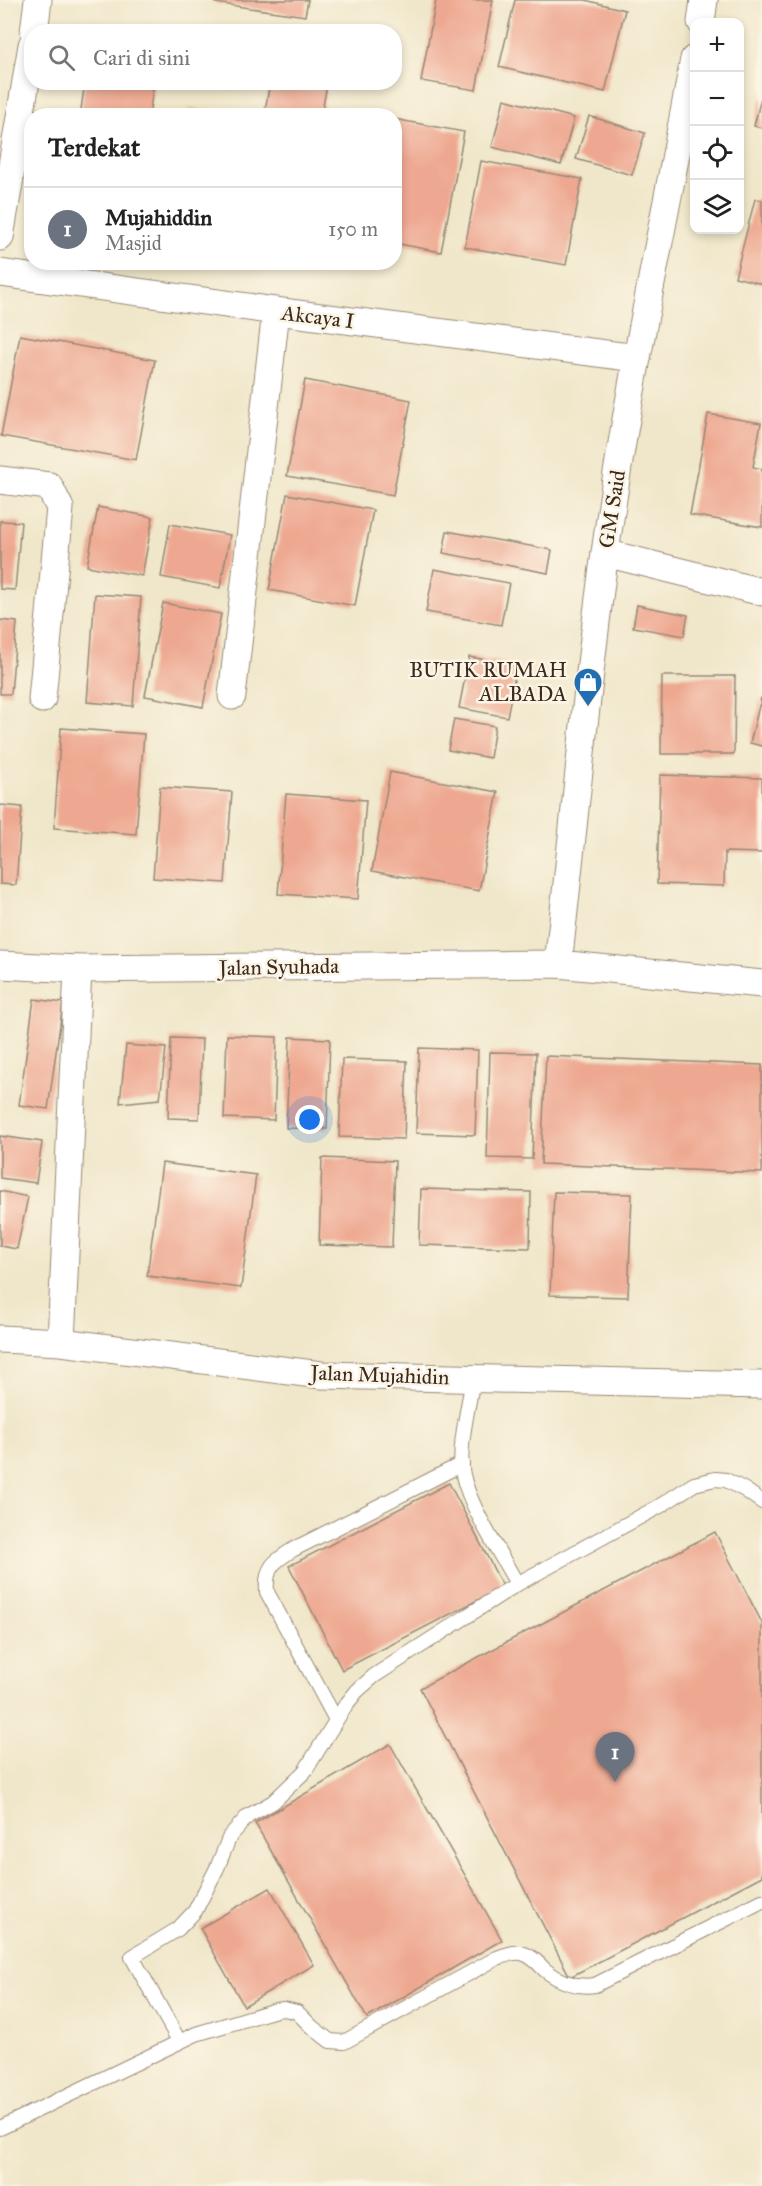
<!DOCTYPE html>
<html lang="id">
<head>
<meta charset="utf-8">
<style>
	body { margin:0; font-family:"IM FELL Great Primer",serif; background:#f6f6f6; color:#222 }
	.controls { position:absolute; right:18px; top:18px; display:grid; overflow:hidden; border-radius:12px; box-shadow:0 3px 9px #0003 }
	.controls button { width:54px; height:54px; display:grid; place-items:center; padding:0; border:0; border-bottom:2px solid #e0e0e0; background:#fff; color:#222; font:30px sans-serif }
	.you { position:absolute; left:310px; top:1120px; width:21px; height:21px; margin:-15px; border:4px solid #fff; border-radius:50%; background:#1a73e8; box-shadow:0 0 0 9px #1a73e833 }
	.badge { display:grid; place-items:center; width:39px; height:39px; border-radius:50%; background:#1f6fb2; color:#fff; font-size:20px; font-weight:700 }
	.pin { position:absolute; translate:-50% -50px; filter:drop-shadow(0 2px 3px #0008) }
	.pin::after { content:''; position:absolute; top:32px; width:21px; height:18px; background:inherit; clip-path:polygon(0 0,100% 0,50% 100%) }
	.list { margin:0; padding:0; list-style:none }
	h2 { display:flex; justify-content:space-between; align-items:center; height:78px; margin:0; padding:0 24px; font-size:26px }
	h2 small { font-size:20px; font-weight:400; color:#767676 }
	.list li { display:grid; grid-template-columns:39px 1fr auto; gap:18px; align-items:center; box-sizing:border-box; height:84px; padding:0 24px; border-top:2px solid #e0e0e0 }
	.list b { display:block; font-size:22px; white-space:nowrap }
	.list p { margin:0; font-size:20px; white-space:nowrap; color:#767676 }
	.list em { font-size:20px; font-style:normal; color:#767676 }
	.icon { flex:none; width:33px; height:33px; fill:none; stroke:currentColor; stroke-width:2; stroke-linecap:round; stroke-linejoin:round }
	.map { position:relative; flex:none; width:762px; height:2186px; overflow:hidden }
	.search { position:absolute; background:#fff; box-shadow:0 3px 9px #0003; left:24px; top:24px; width:378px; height:66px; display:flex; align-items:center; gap:15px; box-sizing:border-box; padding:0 21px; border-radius:24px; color:#767676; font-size:22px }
	.panel { position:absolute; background:#fff; box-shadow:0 3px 9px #0003; left:24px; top:108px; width:378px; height:162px; border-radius:24px }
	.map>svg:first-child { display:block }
	.building { fill:#eea891 }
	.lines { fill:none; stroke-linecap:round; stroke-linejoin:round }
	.lane-casing { stroke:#968874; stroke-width:16 }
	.street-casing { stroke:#968874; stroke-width:29 }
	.lane { stroke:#fff; stroke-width:14 }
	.street { stroke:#fff; stroke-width:27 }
	.labels { text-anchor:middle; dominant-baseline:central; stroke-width:5; stroke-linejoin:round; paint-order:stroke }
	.street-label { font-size:21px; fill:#3b2a1e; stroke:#fcf5e5 }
	.poi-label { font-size:21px; fill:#3b2a1e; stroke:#fcf5e5; text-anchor:end }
</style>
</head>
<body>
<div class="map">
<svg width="762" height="2186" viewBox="0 0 762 2186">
	<rect width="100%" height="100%" fill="#fcf5e5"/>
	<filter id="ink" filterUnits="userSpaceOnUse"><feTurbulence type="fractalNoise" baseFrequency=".0167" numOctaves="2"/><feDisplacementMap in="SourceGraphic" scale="12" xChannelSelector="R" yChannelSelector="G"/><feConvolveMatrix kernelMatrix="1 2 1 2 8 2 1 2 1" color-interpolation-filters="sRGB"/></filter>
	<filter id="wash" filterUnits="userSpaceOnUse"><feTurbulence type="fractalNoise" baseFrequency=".008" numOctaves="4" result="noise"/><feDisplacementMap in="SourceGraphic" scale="24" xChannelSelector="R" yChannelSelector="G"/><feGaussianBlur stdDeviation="1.35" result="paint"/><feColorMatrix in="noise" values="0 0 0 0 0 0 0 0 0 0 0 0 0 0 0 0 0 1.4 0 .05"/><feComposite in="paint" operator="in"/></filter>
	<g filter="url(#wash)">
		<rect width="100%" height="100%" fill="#f0e7ca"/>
		<g id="blocks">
			<g class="building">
				<polygon points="216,0 308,0 305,16 215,3"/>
				<polygon points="436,0 493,0 476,90 421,81"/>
				<polygon points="515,0 585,0 625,10 605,92 499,67"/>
				<polygon points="85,82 154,82 149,116 80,116"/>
				<polygon points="270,82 313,82 327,85 321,116 264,116"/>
				<polygon points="761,98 762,98 762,128 754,126"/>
				<polygon points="504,99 574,118 561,165 492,147"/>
				<polygon points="190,108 223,114 223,116 189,116"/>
				<polygon points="589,116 645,133 632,175 576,159"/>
				<polygon points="394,119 464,132 441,252 394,243"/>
				<polygon points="481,161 582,179 566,265 465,247"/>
				<polygon points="755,199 762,200 762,284 735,277"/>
				<polygon points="20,335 155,360 136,460 1,436"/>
				<polygon points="305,380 411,400 393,495 287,476"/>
				<polygon points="708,414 761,423 753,467 762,469 762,527 690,515"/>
				<polygon points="287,494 373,510 355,606 269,590"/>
				<polygon points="98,507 153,517 142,576 87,566"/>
				<polygon points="0,521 21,522 15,590 0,589"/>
				<polygon points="170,524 230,535 220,588 161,577"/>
				<polygon points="447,531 552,550 548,573 443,553"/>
				<polygon points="434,569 509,583 501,625 426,612"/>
				<polygon points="95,594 141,597 133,706 87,702"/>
				<polygon points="163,603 221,614 203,707 145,696"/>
				<polygon points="637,605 688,615 684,636 633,627"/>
				<polygon points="0,620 17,622 11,694 0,694"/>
				<polygon points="469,657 517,665 507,717 459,708"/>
				<polygon points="662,676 735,676 734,754 661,754"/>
				<polygon points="761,698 762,698 762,746 750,743"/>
				<polygon points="454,719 495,726 490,758 448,750"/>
				<polygon points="61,728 144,734 136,834 54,828"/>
				<polygon points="390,772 498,792 479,891 372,871"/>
				<polygon points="660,775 762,778 762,853 725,852 724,886 657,884"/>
				<polygon points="160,787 232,792 225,883 153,878"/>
				<polygon points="286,794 366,800 358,899 278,894"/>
				<polygon points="0,805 22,807 16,885 0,884"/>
				<polygon points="34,999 63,1003 48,1109 19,1105"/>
				<polygon points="227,1035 277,1037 274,1120 224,1118"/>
				<polygon points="290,1037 330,1039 327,1129 286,1128"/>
				<polygon points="171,1038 202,1039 199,1119 168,1118"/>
				<polygon points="126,1045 166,1048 160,1099 120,1103"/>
				<polygon points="419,1048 478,1050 475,1135 416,1133"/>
				<polygon points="490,1052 536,1053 532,1159 487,1158"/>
				<polygon points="546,1056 762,1065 762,1173 541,1164"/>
				<polygon points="342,1059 407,1061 404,1139 339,1137"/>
				<polygon points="0,1136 42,1142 36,1183 0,1178"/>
				<polygon points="322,1158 395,1161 392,1247 319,1245"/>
				<polygon points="162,1163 256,1175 241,1288 147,1276"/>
				<polygon points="421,1189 531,1192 530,1248 419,1245"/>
				<polygon points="0,1191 28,1197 17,1249 0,1246"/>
				<polygon points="554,1192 632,1194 628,1297 550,1295"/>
				<polygon points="449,1483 503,1587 342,1670 289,1566"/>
				<polygon points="715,1532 762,1623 762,1876 570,1977 420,1688"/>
				<polygon points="390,1744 502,1940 367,2018 255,1823"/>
				<polygon points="270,1888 314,1965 244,2006 200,1928"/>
			</g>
		</g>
	</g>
	<g filter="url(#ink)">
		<use href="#blocks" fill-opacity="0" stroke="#968874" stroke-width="1.5"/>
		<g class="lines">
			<g class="lane-casing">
				<g id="lane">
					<path d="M 473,1378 C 469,1405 457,1450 463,1475 C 470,1508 501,1554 517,1584"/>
					<path d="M 336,1720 L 267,1592 C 265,1567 274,1561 294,1549 L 462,1464"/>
					<polyline points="179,2041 132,1957 178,1929 195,1911 217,1868 230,1836 248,1816 273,1802 305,1771 345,1706 357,1691 374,1676 517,1584 660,1506 694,1484 715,1479 726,1480 745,1490 762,1502"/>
					<path d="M 0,2128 L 196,2034 L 276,2010 L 284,2009 L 297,2012 L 312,2027 L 330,2041 L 344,2042 L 497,1958 C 505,1955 513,1952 521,1953 C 531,1955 538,1963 545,1970 C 559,1981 577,1988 595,1985 L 762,1901"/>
				</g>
			</g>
			<g class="street-casing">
				<g id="street">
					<polyline points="701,22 704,0"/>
					<polyline points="34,32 38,0"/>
					<polyline points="0,237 32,45"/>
					<polyline points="0,273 276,311 636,358"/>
					<polyline points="0,480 49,486 60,508 42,699"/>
					<polyline points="605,553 762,592"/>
					<polyline points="232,696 276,311"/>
					<path d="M 558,964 C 574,827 586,689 605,553 C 628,387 664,223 694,59"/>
					<polyline points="0,965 78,969 558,964 762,984"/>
					<polyline points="0,1339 61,1342 321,1375 762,1385"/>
					<polyline points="61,1342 78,969"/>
				</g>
			</g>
			<use href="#lane" class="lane"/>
			<use href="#street" class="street"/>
		</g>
	</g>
	<defs>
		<g id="shop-pin" transform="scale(1.5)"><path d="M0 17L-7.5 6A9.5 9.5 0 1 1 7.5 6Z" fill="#1f6fb2" stroke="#fcf5e5"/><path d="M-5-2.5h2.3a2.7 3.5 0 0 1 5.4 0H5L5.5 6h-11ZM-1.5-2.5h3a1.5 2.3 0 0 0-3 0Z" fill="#fff"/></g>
	</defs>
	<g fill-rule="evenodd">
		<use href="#shop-pin" x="588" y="682"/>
	</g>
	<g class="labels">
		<g class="street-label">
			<text transform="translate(318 317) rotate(7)">Akcaya I</text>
			<text transform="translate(612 509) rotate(-81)">GM Said</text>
			<text transform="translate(279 967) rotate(-1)">Jalan Syuhada</text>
			<text transform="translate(380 1375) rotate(2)">Jalan Mujahidin</text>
		</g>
		<g class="poi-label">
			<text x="567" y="670">BUTIK RUMAH<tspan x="567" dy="24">ALBADA</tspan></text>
		</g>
	</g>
</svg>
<div class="controls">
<button>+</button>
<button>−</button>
<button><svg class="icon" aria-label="locate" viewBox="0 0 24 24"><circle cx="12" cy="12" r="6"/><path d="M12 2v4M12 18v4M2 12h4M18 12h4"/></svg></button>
<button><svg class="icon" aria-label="layers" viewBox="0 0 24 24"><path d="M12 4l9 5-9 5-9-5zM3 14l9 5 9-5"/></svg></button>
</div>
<div class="you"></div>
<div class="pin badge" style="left:615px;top:1782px;background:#6b7280">1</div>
<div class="search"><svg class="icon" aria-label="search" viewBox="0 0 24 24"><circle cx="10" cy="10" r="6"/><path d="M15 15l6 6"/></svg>Cari di sini</div>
<section class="panel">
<h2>Terdekat<small></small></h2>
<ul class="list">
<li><span class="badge" style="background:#6b7280">1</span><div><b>Mujahiddin</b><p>Masjid</p></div><em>150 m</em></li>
</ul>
</section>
</div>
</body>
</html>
